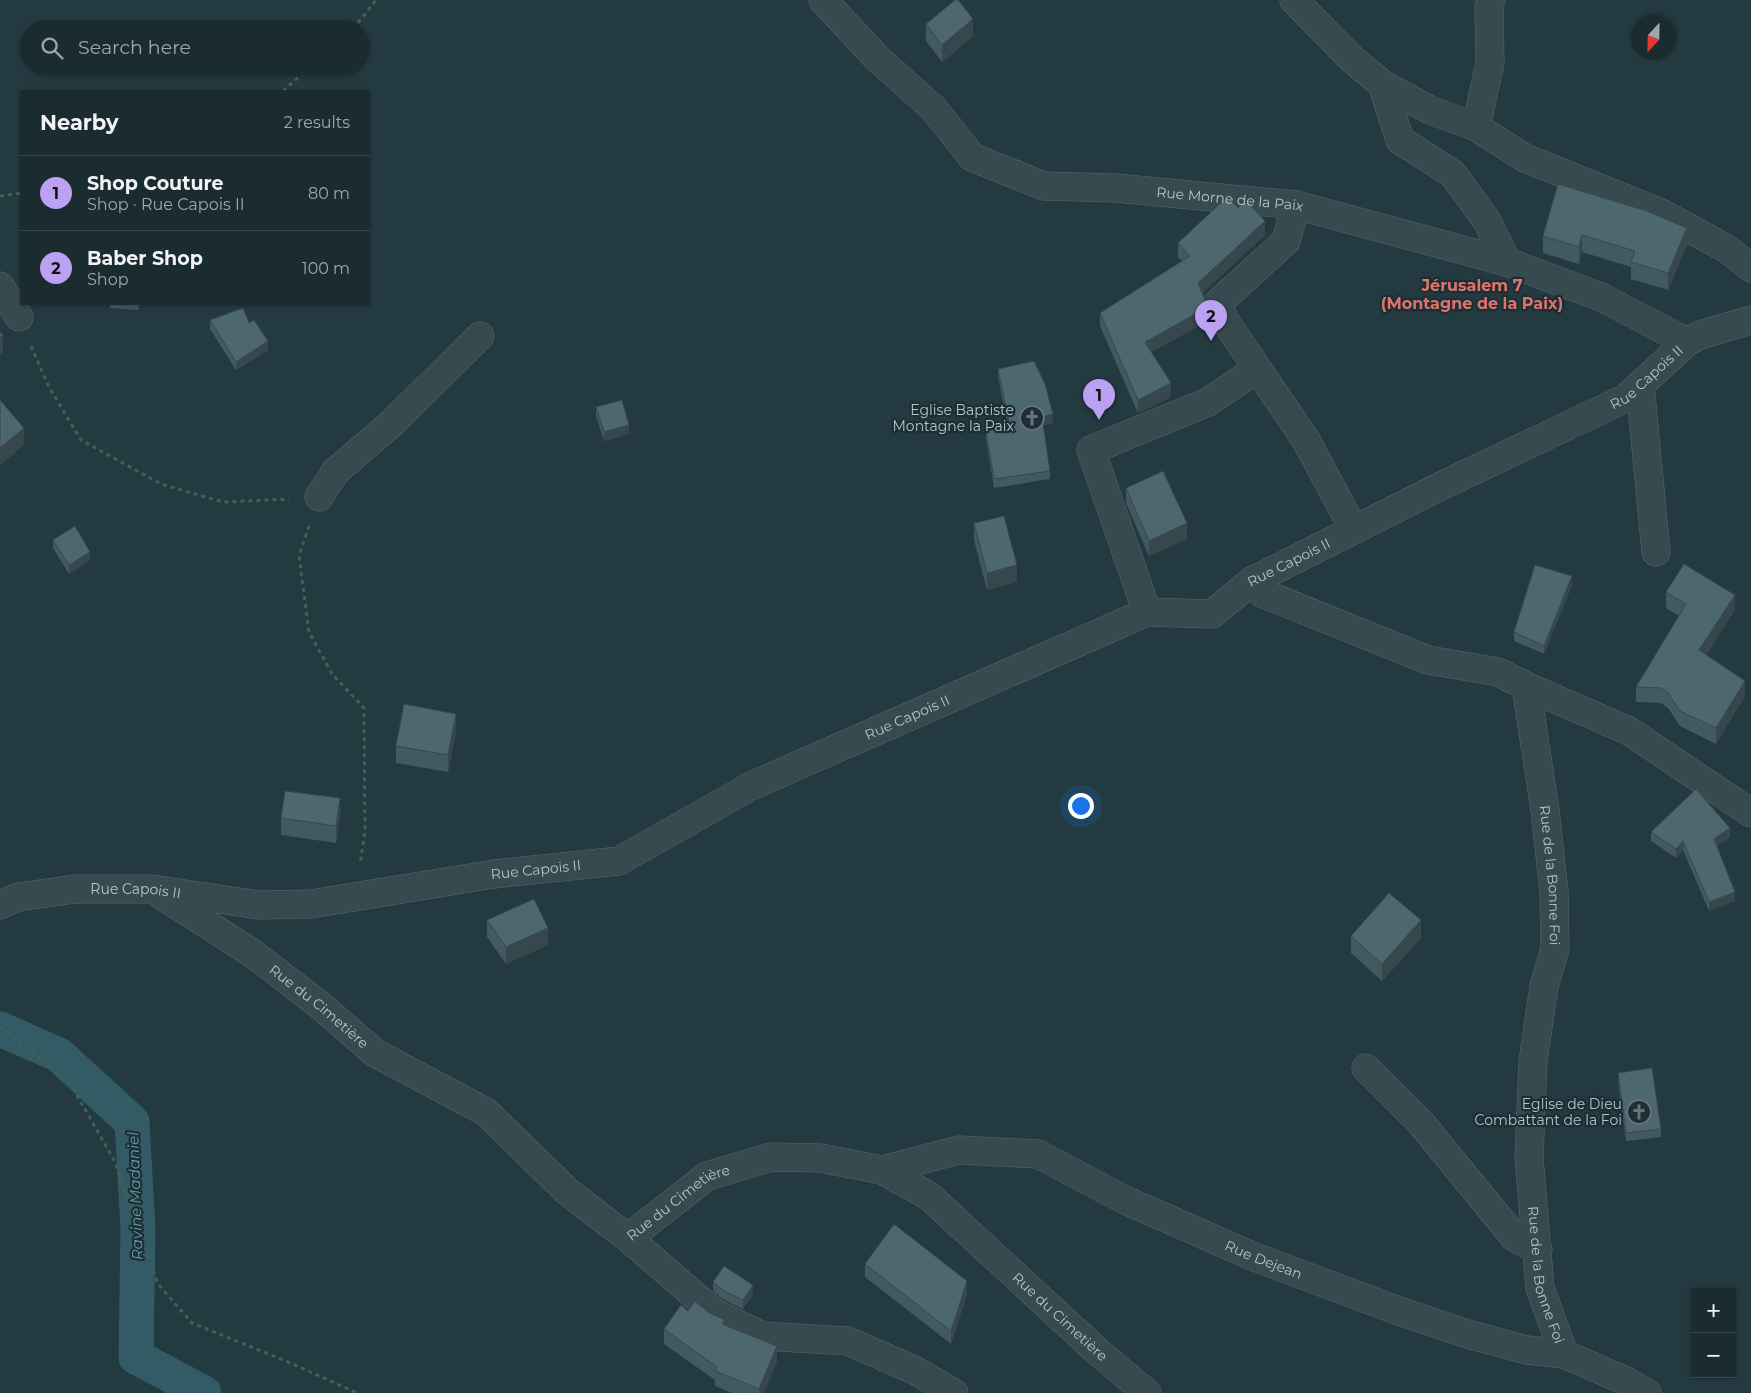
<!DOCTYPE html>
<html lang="en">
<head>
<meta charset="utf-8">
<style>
	body { margin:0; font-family:Montserrat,sans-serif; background:#233438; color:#f1f3f6 }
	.controls { position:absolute; right:15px; bottom:15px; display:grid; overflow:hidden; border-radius:0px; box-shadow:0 1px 4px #0004 }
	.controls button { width:45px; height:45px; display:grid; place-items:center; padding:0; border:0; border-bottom:1px solid #38484c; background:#1a2c30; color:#f1f3f6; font:25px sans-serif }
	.compass { position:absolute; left:1631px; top:15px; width:45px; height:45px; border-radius:50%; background:#1a2c30; box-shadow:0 1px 4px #0004; rotate:202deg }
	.you { position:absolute; left:1080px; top:805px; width:18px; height:18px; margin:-12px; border:4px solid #fff; border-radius:50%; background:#1a73e8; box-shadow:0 0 0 8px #1a73e833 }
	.badge { display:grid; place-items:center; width:32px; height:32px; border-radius:50%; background:#bca0f2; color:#111; font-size:16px; font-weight:700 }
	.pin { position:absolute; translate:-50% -41px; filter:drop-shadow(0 1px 2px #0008) }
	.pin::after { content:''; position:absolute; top:26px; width:18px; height:15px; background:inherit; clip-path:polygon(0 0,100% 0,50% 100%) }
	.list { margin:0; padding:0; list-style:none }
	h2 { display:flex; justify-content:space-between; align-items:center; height:65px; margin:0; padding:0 20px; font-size:21px }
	h2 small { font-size:16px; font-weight:400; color:#9fa7ab }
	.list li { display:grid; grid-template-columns:32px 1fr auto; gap:15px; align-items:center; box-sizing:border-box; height:75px; padding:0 20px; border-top:1px solid #38484c }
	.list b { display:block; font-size:19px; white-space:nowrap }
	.list p { margin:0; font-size:16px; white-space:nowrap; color:#9fa7ab }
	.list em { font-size:16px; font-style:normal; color:#9fa7ab }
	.icon { flex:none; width:28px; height:28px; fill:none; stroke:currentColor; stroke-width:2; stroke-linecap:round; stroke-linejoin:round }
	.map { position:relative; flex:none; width:1751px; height:1393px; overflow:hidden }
	.search { position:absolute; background:#1a2c30; box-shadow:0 1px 4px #0004; left:20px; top:20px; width:350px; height:55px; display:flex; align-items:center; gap:12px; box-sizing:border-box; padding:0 18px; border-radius:28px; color:#9fa7ab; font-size:19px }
	.panel { position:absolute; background:#1a2c30; box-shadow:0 1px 4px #0004; left:20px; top:90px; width:350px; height:215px; border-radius:0px }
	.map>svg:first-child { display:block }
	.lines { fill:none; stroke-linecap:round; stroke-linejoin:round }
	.canal { stroke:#335b66; stroke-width:35 }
	.minor-casing { stroke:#55686e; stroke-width:29 }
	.path { stroke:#455f58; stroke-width:3; stroke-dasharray:4 4; stroke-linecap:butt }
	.minor { stroke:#374a50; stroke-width:28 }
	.wall { fill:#42595f }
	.shaded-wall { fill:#36484d }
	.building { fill:#4d676e; stroke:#36484d }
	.labels { text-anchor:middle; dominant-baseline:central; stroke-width:4.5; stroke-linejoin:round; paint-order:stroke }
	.street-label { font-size:14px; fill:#b3c5cb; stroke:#1c2f35 }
	.poi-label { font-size:14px; fill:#b3c5cb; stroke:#1c2f35; text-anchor:end }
	.water-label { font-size:15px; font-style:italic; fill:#699eac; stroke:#1c2f35 }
	.quarter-label { font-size:16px; font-weight:bold; fill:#e0746c; stroke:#1c2f35 }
</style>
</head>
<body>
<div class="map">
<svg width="1751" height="1393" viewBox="0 0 1751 1393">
	<rect width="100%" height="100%" fill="#223a40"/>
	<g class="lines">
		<polyline class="canal" points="0,1029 59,1055 132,1122 138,1229 136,1357 204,1393"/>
		<g class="minor-casing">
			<g id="minor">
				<path id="s1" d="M 823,0 L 877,58 L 934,109 L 972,157 L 1044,186 L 1116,188 L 1296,205 L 1507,262 L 1601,297 L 1687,342"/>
				<polyline points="1294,0 1352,59 1382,84 1400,140 1453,174 1487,221 1507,262"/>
				<polyline points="1382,84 1430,110 1476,127 1525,158 1663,214 1727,249 1751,268"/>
				<polyline points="1476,127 1490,63 1489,7 1491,0"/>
				<polyline points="1296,205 1286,241 1218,303 1224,319 1307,442 1354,530"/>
				<polyline points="0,286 19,317"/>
				<polyline points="1640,385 1656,552"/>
				<polyline points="319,497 335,472 392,423 480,336"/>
				<path id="s2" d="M 1252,581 L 1262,593 L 1428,660 L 1498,672 L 1526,686 L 1545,810 L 1554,892 L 1555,949 L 1544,986 L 1533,1061 L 1529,1158 L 1540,1288 L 1564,1354"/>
				<polyline points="1147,612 1091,450 1208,402 1257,369"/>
				<polyline points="1526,686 1629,731 1751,813"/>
				<path id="s3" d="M 160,894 L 252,953 L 321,1006 L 375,1053 L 486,1112 L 568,1192 L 628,1238 L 707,1176 L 771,1157 L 820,1158 L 882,1170 L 929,1196 L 1097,1351 L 1147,1393"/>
				<path id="s4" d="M 0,905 L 18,897 L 75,889 L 152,889 L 258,905 L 311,904 L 494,874 L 619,861 L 751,786 L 1147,612 L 1212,614 L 1252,581 L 1443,485 L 1626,398 L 1687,342 L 1700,335 L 1751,320"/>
				<polyline points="1366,1068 1421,1123 1515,1238 1538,1250"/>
				<path id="s5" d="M 882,1170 L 959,1150 L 1038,1154 L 1125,1200 L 1252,1256 L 1399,1311 L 1464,1333 L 1527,1350 L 1564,1354 L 1626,1381 L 1647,1393"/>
				<polyline points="628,1238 715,1313 762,1336 848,1341 916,1371 954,1393"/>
			</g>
		</g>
		<g class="path">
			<polyline points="353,29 376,0"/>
			<polyline points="283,91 311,66"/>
			<polyline points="0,196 21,193"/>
			<polyline points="31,346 49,387 81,440 161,484 223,502 289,499"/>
			<polyline points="309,526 299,556 309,632 332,674 364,708 365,832 360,864"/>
			<polyline points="0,1026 70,1083 115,1162 158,1284 192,1323 286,1361 357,1393"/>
		</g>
		<use href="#minor" class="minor"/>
	</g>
	<g class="wall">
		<polygon points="926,24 973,36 942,62 926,41"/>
		<polygon points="1558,184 1687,245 1668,290 1631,279 1631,267 1582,252 1579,264 1543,253 1543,236"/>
		<polygon points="1265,235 1202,293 1208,321 1151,352 1171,397 1138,413 1100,326 1100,313 1182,261 1178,257 1178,243"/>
		<polygon points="110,304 139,304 138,310 110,308"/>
		<polygon points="210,320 249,323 268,350 236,370 210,329"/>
		<polygon points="998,369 1053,423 1043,425 1050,471 1050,479 994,488 986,439 986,431 1008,427 998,377"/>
		<polygon points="596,407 629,434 604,441 596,416"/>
		<polygon points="1126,488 1187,539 1149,556 1126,503"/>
		<polygon points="974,523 1017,582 987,590 974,540"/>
		<polygon points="53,540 90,560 69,574 53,548"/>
		<polygon points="1572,585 1544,654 1514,641 1514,632"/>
		<polygon points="1666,592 1735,610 1706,655 1745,696 1716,744 1680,726 1668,708 1661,703 1636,702 1636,687 1679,616 1666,608"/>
		<polygon points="456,731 448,772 396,763 396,746"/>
		<polygon points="340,816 336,843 281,835 281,818"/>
		<polygon points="1651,832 1730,837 1716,846 1735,901 1709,911 1683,850 1676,858 1651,841"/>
		<polygon points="487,920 548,945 506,964 487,937"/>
		<polygon points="1351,936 1421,938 1382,981 1351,953"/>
		<polygon points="1618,1073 1661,1129 1661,1137 1626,1141 1618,1081"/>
		<polygon points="865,1264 967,1294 951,1344 865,1277"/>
		<polygon points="713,1282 753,1294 743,1309 724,1300 713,1291"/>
		<polygon points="688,1311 725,1325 777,1361 764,1393 732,1393 715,1386 715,1380 664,1344 664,1329"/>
	</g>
	<g class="shaded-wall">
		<polygon points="973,19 973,36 942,62 942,45"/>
		<polygon points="1265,221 1265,235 1198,297 1198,283"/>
		<polygon points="1687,228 1687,245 1668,290 1668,273"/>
		<polygon points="1582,235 1582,252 1579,264 1579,247"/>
		<polygon points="1208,307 1208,321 1145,355 1145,342"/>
		<polygon points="3,335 3,352 0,355 0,338"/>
		<polygon points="268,341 268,350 236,370 236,362"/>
		<polygon points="1171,383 1171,397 1138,413 1138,400"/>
		<polygon points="1053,414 1053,423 1042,426 1042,417"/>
		<polygon points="629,425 629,434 604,441 604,432"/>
		<polygon points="24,428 24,445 0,466 0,448"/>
		<polygon points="1187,523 1187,539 1149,556 1149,541"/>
		<polygon points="90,552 90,560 69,574 69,565"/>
		<polygon points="1017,565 1017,582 987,590 987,573"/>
		<polygon points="1572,576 1572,585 1544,654 1544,646"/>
		<polygon points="1735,595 1735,610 1699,666 1699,650"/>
		<polygon points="1745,681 1745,696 1716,744 1716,728"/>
		<polygon points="456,714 456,731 448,772 448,755"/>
		<polygon points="340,798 340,816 336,843 336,826"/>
		<polygon points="1730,828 1730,837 1714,848 1714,839"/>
		<polygon points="1683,841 1683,850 1676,858 1676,849"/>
		<polygon points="1735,892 1735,901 1709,911 1709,902"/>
		<polygon points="1421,920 1421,938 1382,981 1382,964"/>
		<polygon points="548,928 548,945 506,964 506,947"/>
		<polygon points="967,1281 967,1294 951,1344 951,1331"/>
		<polygon points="753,1285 753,1294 743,1309 743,1300"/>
		<polygon points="777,1346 777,1361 764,1393 759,1393 759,1389"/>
	</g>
	<g class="building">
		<polygon points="955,0 958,0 973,19 942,45 926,24"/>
		<polygon points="1558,184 1647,211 1687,228 1668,273 1631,262 1635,251 1582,235 1579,247 1543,236"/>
		<polygon points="1224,200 1232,201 1238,208 1244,202 1248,203 1265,221 1198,283 1208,307 1145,342 1171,383 1138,400 1100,313 1190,256 1178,243"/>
		<polygon points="243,308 249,323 254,320 268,341 236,362 210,320"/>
		<polygon points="0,332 3,335 0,338"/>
		<polygon points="1034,361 1045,384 1053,414 1042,417 1050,471 994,479 986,431 1010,427 998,369"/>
		<polygon points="0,400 24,428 0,448"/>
		<polygon points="622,400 629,425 604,432 596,407"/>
		<polygon points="1163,471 1187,523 1149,541 1126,488"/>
		<polygon points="1004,516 1017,565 987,573 974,523"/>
		<polygon points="75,526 90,552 69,565 53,540"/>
		<polygon points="1684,564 1735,595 1699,650 1745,681 1716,728 1680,711 1668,693 1661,688 1636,687 1686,604 1666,592"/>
		<polygon points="1535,565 1572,576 1544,646 1514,632"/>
		<polygon points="404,704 456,714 448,755 396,746"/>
		<polygon points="1696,789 1730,828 1714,839 1735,892 1709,902 1683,841 1676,849 1651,832"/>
		<polygon points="285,791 340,798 336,826 281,818"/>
		<polygon points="1389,893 1421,920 1382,964 1351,936"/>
		<polygon points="534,899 548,928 506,947 487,920"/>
		<polygon points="1652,1068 1661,1129 1626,1133 1618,1073"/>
		<polygon points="894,1224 967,1281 951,1331 865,1264"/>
		<polygon points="724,1266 753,1285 743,1300 724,1291 713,1282"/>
		<polygon points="695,1301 708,1312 725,1320 722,1324 777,1346 759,1389 715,1371 717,1367 664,1329 681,1305 688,1311"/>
	</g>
	<defs>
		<g id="church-ring" transform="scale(1.25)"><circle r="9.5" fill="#1c2f35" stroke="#6b7280" stroke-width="1.5"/><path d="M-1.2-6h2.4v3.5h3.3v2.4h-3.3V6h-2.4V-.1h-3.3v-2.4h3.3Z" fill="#6b7280"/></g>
	</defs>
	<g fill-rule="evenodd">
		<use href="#church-ring" x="1032" y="418"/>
		<use href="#church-ring" x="1639" y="1112"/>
	</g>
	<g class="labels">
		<g class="street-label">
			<text stroke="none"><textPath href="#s1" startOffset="481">Rue Morne de la Paix</textPath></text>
			<text stroke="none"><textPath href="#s4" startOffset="1772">Rue Capois II</textPath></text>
			<text stroke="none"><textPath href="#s4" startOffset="1368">Rue Capois II</textPath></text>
			<text stroke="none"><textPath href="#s4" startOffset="948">Rue Capois II</textPath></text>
			<text stroke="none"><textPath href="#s4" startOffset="542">Rue Capois II</textPath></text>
			<text stroke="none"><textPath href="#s2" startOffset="488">Rue de la Bonne Foi</textPath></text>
			<text stroke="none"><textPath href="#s4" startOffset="138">Rue Capois II</textPath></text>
			<text stroke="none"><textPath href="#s3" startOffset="195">Rue du Cimetière</textPath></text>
			<text stroke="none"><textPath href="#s3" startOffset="646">Rue du Cimetière</textPath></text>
			<text stroke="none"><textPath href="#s5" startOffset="408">Rue Dejean</textPath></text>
			<text stroke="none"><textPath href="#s2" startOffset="892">Rue de la Bonne Foi</textPath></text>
			<text stroke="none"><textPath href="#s3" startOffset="1095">Rue du Cimetière</textPath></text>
		</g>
		<g class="poi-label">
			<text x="1014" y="410">Eglise Baptiste<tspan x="1014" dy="16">Montagne la Paix</tspan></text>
			<text x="1622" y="1104">Eglise de Dieu<tspan x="1622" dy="16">Combattant de la Foi</tspan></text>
		</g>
		<g class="water-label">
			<text transform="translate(135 1196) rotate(-92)">Ravine Madaniel</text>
		</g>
		<g class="quarter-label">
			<text x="1472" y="285">Jérusalem 7<tspan x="1472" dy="18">(Montagne de la Paix)</tspan></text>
		</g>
	</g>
</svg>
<div class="controls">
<button>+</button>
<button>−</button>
</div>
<svg class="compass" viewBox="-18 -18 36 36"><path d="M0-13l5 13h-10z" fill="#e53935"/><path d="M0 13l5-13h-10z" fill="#9fa7ab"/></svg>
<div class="you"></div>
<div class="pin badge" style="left:1099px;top:420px">1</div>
<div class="pin badge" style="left:1211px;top:341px">2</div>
<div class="search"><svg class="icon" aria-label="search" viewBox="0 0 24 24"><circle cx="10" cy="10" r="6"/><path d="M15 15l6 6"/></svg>Search here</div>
<section class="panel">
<h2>Nearby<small>2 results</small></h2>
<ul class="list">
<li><span class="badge">1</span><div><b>Shop Couture</b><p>Shop · Rue Capois II</p></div><em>80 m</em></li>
<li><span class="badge">2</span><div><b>Baber Shop</b><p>Shop</p></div><em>100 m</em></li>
</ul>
</section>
</div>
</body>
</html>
